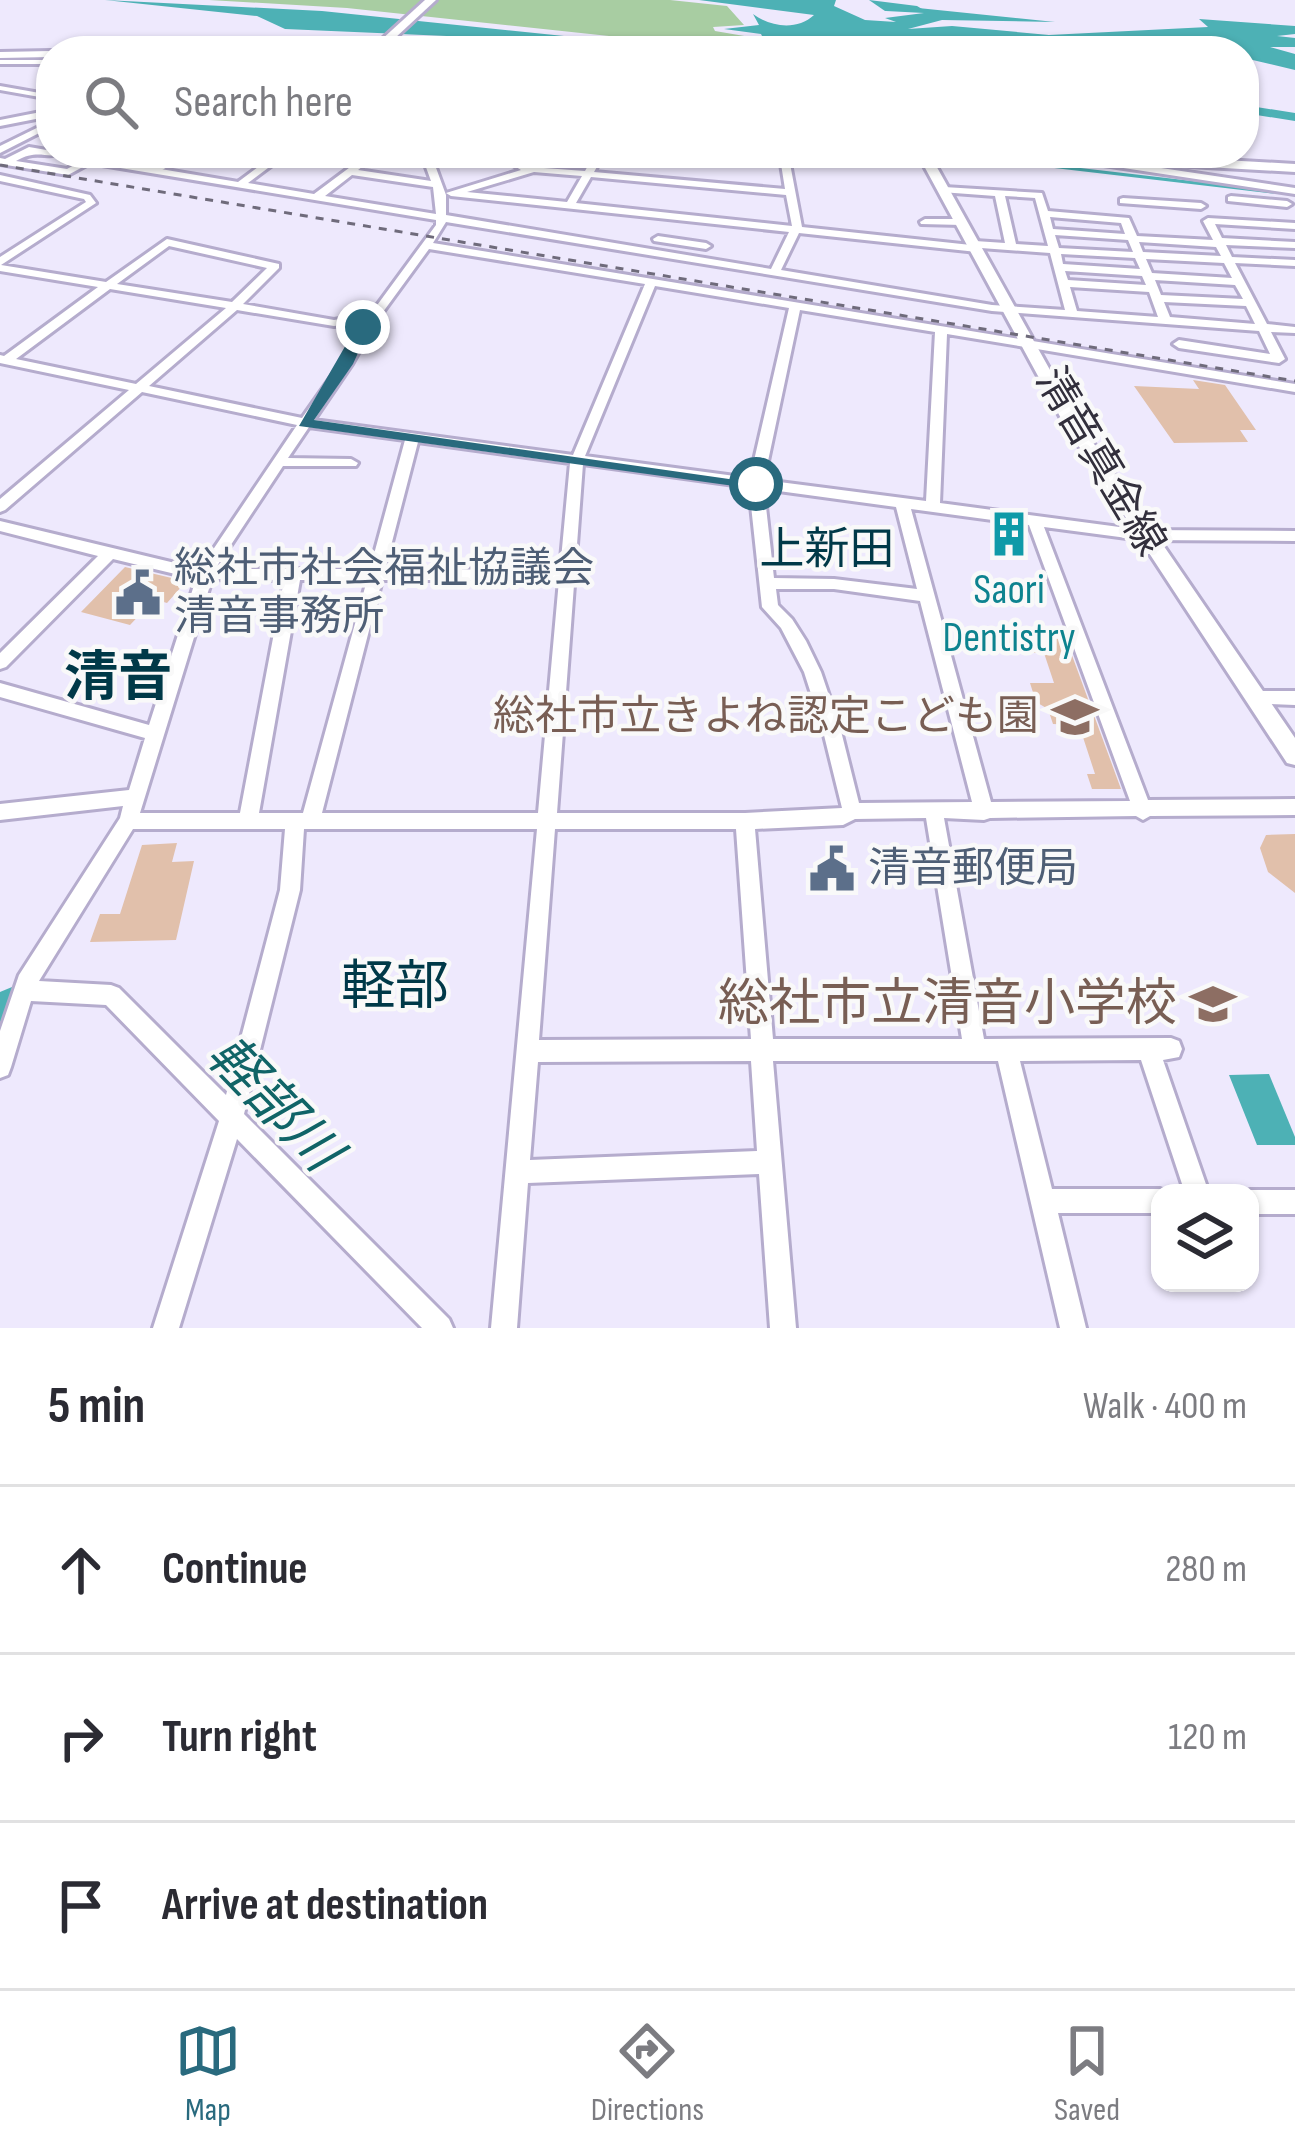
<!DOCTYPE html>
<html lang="en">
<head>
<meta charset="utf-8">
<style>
	body { margin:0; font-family:"Sofia Sans Condensed","Noto Sans JP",sans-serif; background:#f2f2f3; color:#2b2b33 }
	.controls { position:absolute; right:36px; bottom:36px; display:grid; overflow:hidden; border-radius:24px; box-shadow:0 3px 9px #0004 }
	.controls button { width:108px; height:108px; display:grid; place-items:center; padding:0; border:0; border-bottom:3px solid #e1e1e2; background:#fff; color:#2b2b33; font:60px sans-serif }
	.stop { position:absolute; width:36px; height:36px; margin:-27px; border:9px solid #296a7e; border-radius:50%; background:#fff }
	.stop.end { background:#296a7e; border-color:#fff; box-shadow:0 3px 12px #0008 }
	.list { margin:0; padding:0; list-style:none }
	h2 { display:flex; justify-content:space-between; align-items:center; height:156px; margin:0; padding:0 48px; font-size:51px }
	h2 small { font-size:39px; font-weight:400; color:#7c7c81 }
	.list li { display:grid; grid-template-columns:78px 1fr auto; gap:36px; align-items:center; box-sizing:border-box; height:168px; padding:0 48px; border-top:3px solid #e1e1e2 }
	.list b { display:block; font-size:45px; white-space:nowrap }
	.list em { font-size:39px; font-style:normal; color:#7c7c81 }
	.icon { flex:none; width:66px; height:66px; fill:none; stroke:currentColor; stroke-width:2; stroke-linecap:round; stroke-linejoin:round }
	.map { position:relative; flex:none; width:1295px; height:1328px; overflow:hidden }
	.search { position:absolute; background:#fff; box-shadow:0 3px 9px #0004; left:36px; right:36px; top:36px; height:132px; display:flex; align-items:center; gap:30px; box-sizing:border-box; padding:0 42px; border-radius:48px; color:#7c7c81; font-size:45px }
	.sheet { height:660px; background:#fff }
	nav { display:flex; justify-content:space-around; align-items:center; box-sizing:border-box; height:168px; border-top:3px solid #e1e1e2; background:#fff; font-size:33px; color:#7c7c81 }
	nav a { display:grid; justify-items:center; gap:6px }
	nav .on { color:#296a7e }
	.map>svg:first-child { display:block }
	.green { fill:#a8cda2 }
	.water { fill:#4db1b5 }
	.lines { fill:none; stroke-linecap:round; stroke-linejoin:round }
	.stream { stroke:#4db1b5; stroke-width:3 }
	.river { fill:#4db1b5; fill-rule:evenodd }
	.building { fill:#e1c0ab }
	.minor-casing { stroke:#b5accd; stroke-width:6 }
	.major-casing { stroke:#b5accd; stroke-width:6 }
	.highway-casing { stroke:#b5accd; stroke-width:6 }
	.minor { fill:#fff; fill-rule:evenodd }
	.major { fill:#fff; fill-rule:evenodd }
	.highway { fill:#fff; fill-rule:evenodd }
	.rail { stroke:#6f6b7b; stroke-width:3; stroke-dasharray:8 8; stroke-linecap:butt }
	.route { fill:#296a7e }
	.labels { text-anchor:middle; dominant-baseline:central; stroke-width:9; stroke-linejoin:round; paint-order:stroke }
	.street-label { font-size:42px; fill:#322f3c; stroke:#f9f9f9 }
	.service-label { font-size:42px; fill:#4e5e75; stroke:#f9f9f9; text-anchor:start }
	.culture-label { font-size:42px; fill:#0d838f; stroke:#f9f9f9 }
	.education-label { font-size:42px; fill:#785e54; stroke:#f9f9f9; text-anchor:end }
	.neighbourhood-label { font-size:45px; fill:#003948; stroke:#f9f9f9 }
	.near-education-label { font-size:51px; fill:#785e54; stroke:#f9f9f9; text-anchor:end }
	.district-label { font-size:54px; font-weight:bold; fill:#003948; stroke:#f9f9f9 }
	.near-neighbourhood-label { font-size:54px; fill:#003948; stroke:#f9f9f9 }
	.near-water-label { font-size:54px; font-style:italic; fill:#106467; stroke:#f9f9f9 }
</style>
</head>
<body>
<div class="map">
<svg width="1295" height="1328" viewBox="0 0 1295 1328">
	<rect width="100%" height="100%" fill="#eee9fd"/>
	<polygon class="green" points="209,0 670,0 727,6 744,25 713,27 715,31 756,38 656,41 347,8"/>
	<g class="water">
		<path d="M 105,0 L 322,11 L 671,47 L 764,40 L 761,34 L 724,29 L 759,25 L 753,14 C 770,27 797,31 814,15 L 699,0 L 836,0 L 834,6 L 865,20 L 896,22 L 885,18 L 924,13 L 886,11 L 889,5 L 1055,22 L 942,20 L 908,29 L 952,26 L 1049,35 L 1208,27 L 1199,19 L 1295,26 L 1295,34 L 1277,36 L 1295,38 L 1295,47 L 1270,47 L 1295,54 L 1295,70 L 1244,58 L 1244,51 L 1179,47 L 1181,51 L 931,44 L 1017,51 L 546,48 L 529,43 L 560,41 L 285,29 L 257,16 Z"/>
		<polygon points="1269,1074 1295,1137 1295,1145 1257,1145 1229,1075"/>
	</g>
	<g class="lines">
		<g class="stream">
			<polyline points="948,154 1273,192"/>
			<polyline points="1290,194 1295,194"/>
		</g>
		<g class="river">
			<polygon points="869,0 917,6 922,9 885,11"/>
			<polygon points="1244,105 1295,113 1295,121 1244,113"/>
			<polygon points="12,987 23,991 28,1002 23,1013 0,1022 0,992"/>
		</g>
	</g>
	<g class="building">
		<polygon points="1193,380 1225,385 1256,430 1240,430 1248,442 1174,443 1134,386 1199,389"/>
		<polygon points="125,567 176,579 172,583 182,586 167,603 157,600 147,607 130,625 81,612"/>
		<polygon points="990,638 1066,639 1121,789 1092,789 1087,774 1095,774 1079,725 1053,724 1048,709 1036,702 1030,683 1054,683 1044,653 994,652"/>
		<polygon points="1295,834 1295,893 1268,872 1260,848 1266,835"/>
		<polygon points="177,843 172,862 194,861 176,940 90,942 100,914 120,914 142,845"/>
	</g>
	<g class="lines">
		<g class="minor-casing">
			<g id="minor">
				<rect x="0" y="60" width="51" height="4"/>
				<polygon points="0,86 51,95 51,99 0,90"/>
				<polygon points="51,110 51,116 0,126 0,120"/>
				<polygon points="51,121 51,127 0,153 0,146"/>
				<path d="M 29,147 L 64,153 C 46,160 39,148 16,161 L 67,169 L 89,157 L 238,182 L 277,153 L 288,153 L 248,183 L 314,194 L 369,153 L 380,153 L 358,170 L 431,181 L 423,159 L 403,153 L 421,153 L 432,157 L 446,195 L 446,215 L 771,269 L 789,232 L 451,196 L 446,193 L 521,170 L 513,165 L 479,161 L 480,153 L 490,153 L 488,157 L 515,159 L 530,167 L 585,171 L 595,153 L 605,153 L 594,172 L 785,189 L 781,164 L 681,156 L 676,153 L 780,159 L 778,153 L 788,153 L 802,227 L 971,245 L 975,241 L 1005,243 L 995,196 L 941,192 L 939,190 L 944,187 L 1042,193 L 1048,211 L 1129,218 L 1137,236 L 1213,240 L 1203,221 L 1208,218 L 1295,223 L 1295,229 L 1215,224 L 1222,238 L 1295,242 L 1295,248 L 1226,245 L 1232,257 L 1295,260 L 1295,266 L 1235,263 L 1267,324 L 1295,327 L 1295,333 L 1271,332 L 1285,359 L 1279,363 L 1179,348 L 1173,344 L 1179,340 L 1270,354 L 1259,331 L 992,311 L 446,222 L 433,243 L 1295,384 L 1295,392 L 947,334 L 940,503 L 1142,530 L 1295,531 L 1295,541 L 1142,540 L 1044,527 L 1148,800 L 1295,799 L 1295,815 L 1150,816 L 1143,820 L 1136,816 L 990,818 L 984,820 L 944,818 L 984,1039 L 1171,1038 L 1179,1041 L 1182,1049 L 1179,1057 L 1163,1060 L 1209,1193 L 1185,1193 L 1141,1060 L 1020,1061 L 1052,1189 L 1160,1189 L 1169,1193 L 1160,1193 L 1160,1213 L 1058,1213 L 1086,1328 L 1060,1328 L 998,1061 L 773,1061 L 796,1328 L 770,1328 L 759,1174 L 528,1183 L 517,1328 L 491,1328 L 537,829 L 304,829 L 300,890 L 244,1114 L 449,1319 L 453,1328 L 422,1328 L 237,1139 L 179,1328 L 153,1328 L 219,1121 L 106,1005 L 31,1001 L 11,1067 L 8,1075 L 0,1078 L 0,1031 L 19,975 L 120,818 L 123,806 L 0,820 L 0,804 L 129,790 L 145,738 L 0,697 L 0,683 L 149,725 L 196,579 L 113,559 L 6,667 L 0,669 L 0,653 L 98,556 L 0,531 L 0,521 L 200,569 L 297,425 L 142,392 L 5,510 L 0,512 L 0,499 L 129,390 L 0,363 L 0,355 L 4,356 L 98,287 L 0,271 L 0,257 L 86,202 L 84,199 L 0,181 L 0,175 L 90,195 L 96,203 L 1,265 L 106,282 L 167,239 L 279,264 L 279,268 L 243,304 L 334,320 L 358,316 L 375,308 L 436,225 L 436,220 L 90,163 L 68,175 L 0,164 L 0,158 L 5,159 ZM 534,172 L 582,176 L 567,202 L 467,192 ZM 352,175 L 433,187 L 436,214 L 325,196 ZM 591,177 L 786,195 L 792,226 L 576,203 ZM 1005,196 L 1035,198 L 1048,246 L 1016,244 ZM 1050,217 L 1121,223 L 1125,234 L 1053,229 ZM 799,233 L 977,252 L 981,251 L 981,248 L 1050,253 L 1065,310 L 992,305 L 781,270 ZM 1055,235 L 1128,240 L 1133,252 L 1059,248 ZM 1139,242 L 1216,247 L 1221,256 L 1143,252 ZM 169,246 L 267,268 L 232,302 L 117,284 ZM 429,249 L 645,284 L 573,455 L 314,420 L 352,364 L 370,332 L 367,320 L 383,312 ZM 1061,254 L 1135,258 L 1140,269 L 1063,264 ZM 1146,259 L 1224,263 L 1232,278 L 1152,273 ZM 1065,271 L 1142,276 L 1146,285 L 1068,280 ZM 1155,280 L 1235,285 L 1243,299 L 1161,295 ZM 655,286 L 789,308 L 750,478 L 585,456 ZM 1070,287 L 1149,292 L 1158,317 L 1077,311 ZM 110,289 L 226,308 L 136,384 L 16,359 ZM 1164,302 L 1246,306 L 1255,324 L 1170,317 ZM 237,310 L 334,326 L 356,323 L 358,332 L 340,364 L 302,418 L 149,386 ZM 800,310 L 935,332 L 926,501 L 764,480 ZM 309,427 L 405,440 L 370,569 L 215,569 L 283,466 L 356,466 L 358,463 L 351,459 L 288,458 ZM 418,442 L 570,463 L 560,570 L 385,569 ZM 583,464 L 749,487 L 762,607 L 781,628 L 804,672 L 823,731 L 842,808 L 745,813 L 557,813 ZM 764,489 L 896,507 L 917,589 L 834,579 L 774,578 ZM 911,509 L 1029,525 L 1130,801 L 991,802 ZM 212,579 L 284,580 L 240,813 L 140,813 ZM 300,580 L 367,580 L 303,813 L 259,813 ZM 382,580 L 559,580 L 538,813 L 322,813 ZM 776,589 L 834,589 L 920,601 L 972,802 L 859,803 L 841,731 L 821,672 L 806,641 L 792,619 L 778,605 ZM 926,818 L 962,1039 L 773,1039 L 755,829 L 843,825 L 855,819 ZM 133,829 L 285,829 L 280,890 L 226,1095 L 119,988 L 111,985 L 39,981 ZM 555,829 L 736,829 L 751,1039 L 539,1040 ZM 751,1061 L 757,1151 L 530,1160 L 538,1062 Z"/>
				<polygon points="344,153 355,153 344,161 338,161 338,157"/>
				<polygon points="1067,154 1295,188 1295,194 1064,159 1062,157"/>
				<polygon points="1231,196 1287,201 1292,204 1287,207 1228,201 1228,197"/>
				<polygon points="1123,198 1201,203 1206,206 1201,209 1120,203 1120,199"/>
				<polygon points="925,219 962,219 967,222 962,225 921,224 920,222"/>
				<polygon points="658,236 706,243 711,246 706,249 654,241 653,239"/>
				<polygon points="1255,691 1295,691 1295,705 1249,703 1247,698 1249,693"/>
				<polygon points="1250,1190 1295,1190 1295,1214 1250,1214 1250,1193 1242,1193"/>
			</g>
		</g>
		<g class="major-casing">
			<g id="major">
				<polygon points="51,51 51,57 0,58 0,52"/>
				<polygon points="176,153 191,153 157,173 147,170"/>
				<polygon points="917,153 929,153 1079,422 1295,738 1295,765 1287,763 1063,422"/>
				<polygon points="984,153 1057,153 1073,157 1067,160 990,156"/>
			</g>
		</g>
		<g class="highway-casing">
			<g id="highway">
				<polygon points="425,0 436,0 381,51 369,51"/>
				<polygon points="1025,153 1102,153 1295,164 1295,172 1032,157"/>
			</g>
		</g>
		<use href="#minor" class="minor"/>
		<use href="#major" class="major"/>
		<use href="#highway" class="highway"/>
		<polyline class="rail" points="0,165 1295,381"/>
	</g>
	<polygon class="route" points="358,324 370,327 353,364 314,420 764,484 756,489 299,426"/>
	<defs>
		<g id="building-bare" transform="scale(3.6)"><path d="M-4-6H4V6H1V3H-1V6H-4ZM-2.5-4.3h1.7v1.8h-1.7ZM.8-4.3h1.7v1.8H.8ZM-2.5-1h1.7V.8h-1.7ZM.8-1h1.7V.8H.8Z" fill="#0f9aa8" stroke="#f9f9f9" stroke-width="2.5" paint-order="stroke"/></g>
		<g id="civic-bare" transform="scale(3.6)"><path d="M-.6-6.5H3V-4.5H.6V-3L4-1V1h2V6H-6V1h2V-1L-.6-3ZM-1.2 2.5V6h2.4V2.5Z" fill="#5c6f8a" stroke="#f9f9f9" stroke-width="2.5" paint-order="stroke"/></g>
		<g id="school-bare" transform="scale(3.6)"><path d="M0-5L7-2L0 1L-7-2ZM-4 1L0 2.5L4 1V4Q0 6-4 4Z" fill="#8d6e63" stroke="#f9f9f9" stroke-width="2.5" paint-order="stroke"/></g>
	</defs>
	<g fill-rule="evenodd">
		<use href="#building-bare" x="1009" y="534"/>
		<use href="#civic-bare" x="138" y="593"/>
		<use href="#school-bare" x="1075" y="717"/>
		<use href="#civic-bare" x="832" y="869"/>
		<use href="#school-bare" x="1213" y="1004"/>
	</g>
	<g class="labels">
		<g class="street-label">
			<text transform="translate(1100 462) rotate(59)">清音真金線</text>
		</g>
		<g class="service-label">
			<text x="174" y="569">総社市社会福祉協議会<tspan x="174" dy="48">清音事務所</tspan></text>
			<text x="868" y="869">清音郵便局</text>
		</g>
		<g class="culture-label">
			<text x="1009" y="590">Saori<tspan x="1009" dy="48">Dentistry</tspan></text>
		</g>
		<g class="education-label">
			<text x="1039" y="717">総社市立きよね認定こども園</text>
		</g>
		<g class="neighbourhood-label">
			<text x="827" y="550">上新田</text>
		</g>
		<g class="near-education-label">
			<text x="1177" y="1004">総社市立清音小学校</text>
		</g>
		<g class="district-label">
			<text x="118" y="678">清音</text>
		</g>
		<g class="near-neighbourhood-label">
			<text x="395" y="987">軽部</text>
		</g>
		<g class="near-water-label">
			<text transform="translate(273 1104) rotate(46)">軽部川</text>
		</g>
	</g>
</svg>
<div class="controls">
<button><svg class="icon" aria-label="layers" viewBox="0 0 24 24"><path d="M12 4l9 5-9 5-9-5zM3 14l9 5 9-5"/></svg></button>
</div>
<div class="stop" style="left:756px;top:484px"></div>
<div class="stop end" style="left:363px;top:327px"></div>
<div class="search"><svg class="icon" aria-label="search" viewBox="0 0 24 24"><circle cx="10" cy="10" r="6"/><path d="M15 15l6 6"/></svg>Search here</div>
</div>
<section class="sheet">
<h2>5 min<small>Walk · 400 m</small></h2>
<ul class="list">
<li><svg class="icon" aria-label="ahead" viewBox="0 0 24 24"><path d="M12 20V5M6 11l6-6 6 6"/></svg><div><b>Continue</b></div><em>280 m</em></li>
<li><svg class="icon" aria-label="right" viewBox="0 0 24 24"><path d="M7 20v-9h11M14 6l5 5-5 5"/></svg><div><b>Turn right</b></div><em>120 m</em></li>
<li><svg class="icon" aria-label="arrive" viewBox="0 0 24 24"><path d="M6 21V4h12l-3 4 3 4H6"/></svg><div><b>Arrive at destination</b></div></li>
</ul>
</section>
<nav>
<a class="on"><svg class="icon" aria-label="map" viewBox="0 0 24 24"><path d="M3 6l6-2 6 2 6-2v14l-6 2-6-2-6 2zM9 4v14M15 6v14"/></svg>Map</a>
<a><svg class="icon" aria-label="directions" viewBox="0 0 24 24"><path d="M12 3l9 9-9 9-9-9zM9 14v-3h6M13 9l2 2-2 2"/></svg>Directions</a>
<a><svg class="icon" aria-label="saved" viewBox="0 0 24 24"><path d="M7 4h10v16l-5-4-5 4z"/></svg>Saved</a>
</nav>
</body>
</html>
